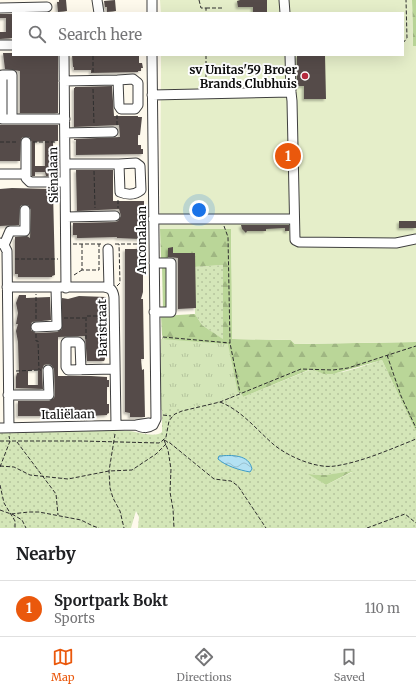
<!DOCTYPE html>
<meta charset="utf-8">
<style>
body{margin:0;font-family:Merriweather,serif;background:#f2f2f2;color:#202124}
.you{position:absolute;left:199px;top:210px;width:14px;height:14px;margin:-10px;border:3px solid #fff;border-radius:50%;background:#1a73e8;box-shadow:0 0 0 6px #1a73e833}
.badge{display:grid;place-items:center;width:26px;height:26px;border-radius:50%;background:#ea580c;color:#fff;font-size:13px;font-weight:700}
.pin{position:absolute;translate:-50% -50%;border:2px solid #fff;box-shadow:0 1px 4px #0006}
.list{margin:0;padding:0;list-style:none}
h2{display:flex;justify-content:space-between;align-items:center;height:52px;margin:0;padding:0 16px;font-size:17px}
h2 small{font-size:13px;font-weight:400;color:#757577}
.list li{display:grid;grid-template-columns:26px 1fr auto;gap:12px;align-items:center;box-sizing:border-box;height:56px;padding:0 16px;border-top:1px solid #e0e0e0}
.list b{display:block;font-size:15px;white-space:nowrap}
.list p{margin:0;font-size:13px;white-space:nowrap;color:#757577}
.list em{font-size:13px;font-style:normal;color:#757577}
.icon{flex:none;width:22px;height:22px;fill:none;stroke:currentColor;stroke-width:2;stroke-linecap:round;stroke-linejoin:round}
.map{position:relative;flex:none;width:416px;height:528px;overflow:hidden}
.search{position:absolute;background:#fff;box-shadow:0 4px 16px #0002;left:12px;right:12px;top:12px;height:44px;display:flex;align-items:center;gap:10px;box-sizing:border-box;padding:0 14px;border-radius:0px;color:#757577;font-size:15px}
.sheet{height:108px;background:#fff}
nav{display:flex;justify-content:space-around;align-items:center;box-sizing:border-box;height:56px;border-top:1px solid #e0e0e0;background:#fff;font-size:11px;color:#757577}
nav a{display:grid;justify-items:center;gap:2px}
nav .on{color:#ea580c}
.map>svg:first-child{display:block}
.grass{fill:url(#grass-dots);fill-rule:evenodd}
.forest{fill:url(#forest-firs)}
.park{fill:url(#park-tufts)}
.pitch{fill:#e5eec9}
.water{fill:url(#water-waves);stroke:#3e9cc6}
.building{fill:#544c49;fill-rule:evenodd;filter:url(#shadow)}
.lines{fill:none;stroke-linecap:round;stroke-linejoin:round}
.minor-casing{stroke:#3f3f3f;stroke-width:11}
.path{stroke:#2e2e2e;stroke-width:1;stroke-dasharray:4 2;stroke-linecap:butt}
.minor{stroke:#fff;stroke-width:9}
.poi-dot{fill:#b52b3e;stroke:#fff;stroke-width:1.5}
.labels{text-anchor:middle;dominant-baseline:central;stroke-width:4;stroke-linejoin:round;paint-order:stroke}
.poi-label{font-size:12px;font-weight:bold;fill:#0c0c0c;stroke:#fff;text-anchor:end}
.street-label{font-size:12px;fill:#0c0c0c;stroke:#fff}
</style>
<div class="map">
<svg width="416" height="528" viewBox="0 0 416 528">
<defs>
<pattern id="grass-dots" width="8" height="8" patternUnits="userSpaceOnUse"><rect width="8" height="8" fill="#d4e6b8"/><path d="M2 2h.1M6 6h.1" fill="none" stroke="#b5c49d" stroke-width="1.8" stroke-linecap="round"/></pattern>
<pattern id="forest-firs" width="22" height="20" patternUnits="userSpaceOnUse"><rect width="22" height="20" fill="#bad698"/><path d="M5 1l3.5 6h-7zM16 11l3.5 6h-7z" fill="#9fb682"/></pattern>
<pattern id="park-tufts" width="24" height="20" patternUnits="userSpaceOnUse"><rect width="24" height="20" fill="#d4e6b8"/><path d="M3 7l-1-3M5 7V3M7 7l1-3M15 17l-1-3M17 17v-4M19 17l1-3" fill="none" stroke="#b5c49d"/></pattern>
<pattern id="water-waves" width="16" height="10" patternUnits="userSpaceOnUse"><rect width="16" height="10" fill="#b3e1f3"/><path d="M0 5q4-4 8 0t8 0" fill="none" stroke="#99c0cf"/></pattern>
<filter id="shadow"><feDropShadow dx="-2" dy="2" stdDeviation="1" flood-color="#0004"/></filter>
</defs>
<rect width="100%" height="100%" fill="#fef9ec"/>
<path class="grass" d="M223 265 224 340 202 325 195 314 194 267Z
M162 335 180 368 209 385 241 393 243 397 312 369C333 380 361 366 382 360L416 432V528H138L139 517 136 511 131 528H0V433C43 432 86 430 129 431 138 432 156 438 162 432ZM219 456H240L241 470 232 467ZM352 472 326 485 309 474 325 475Z"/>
<path class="forest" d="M412 0H416V46H413Z
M160 229H231L233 339 291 340 295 344 416 342V432L382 360 333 374H324L311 369 243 397 241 393 209 385 180 368 162 335 161 316 195 314 202 325 223 339V265L194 267V254H168V259H161Z
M170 266V311L163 310 162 267Z
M353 471 326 485 308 474 325 475Z"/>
<path class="park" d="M161 339 228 344 238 393C214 403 188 408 161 410Z"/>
<path class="pitch" d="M160 0H412L413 46H416V342L295 344 291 340 232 339 231 229H160L161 55H403V13H161Z"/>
<path class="water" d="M219 456C231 455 249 454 252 469L250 472C239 470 226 466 218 459Z"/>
<path class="building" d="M59 0H66L67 11 58 12 57 2H59Z
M115 0 116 11 107 12V7H105L104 1Z
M240 0H267V12H253V7H238L237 1Z
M0 14H13L12 25 13 38 0 39V32H6V18H0Z
M3 53H13V55H58V113H20V71L5 69Z
M72 55H139V63H142L143 68H141V71H138V72L91 73V70H74V67H73Z
M297 55H325L326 99H304V86H297Z
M112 86 114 116H138V117H142L140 135H138V145H141V149H143V154L76 155V140H74V139L120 137 119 125 74 127V88H75V87Z
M0 125H58V141H54L53 143 54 176H46L45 172H35V176H32V142L29 137H23L21 139 20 161H0ZM45 141V166H35V142Z
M76 170H113V201H144V210H141L140 239 117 238V237L80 238H77V235H73V223L115 222 118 221 121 216 119 209 77 211Z
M12 188 51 189V191H53L55 275 52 276V277H18V274H15V237L27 236 30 238 31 210 28 205H22L20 207 19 225 0 226V189Z
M399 221H416V228H399Z
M241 225H289V231H285V228L266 229V231H247L246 233 242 229Z
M138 246H143V292L141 299H143L144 359H141L142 370 144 369 145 417H130V413L125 412V249H138Z
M173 247V253H195L196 308 178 309V258L168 257V248Z
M19 295H26V298L50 297 51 320 32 322 31 325V330L36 333 57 332 62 329V298L68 299 79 296 106 297V312H108V314L106 319 107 339 104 346 105 359 104 361H87L85 336 58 337V376H91L107 377V380H109V387H107V404H109V413L107 414V415L89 416 85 414H51V415L49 416H18V401H49L54 398 55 395 54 369 51 365 48 364 44 365 42 370 43 389 16 388V377L17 373H19L18 342 16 331 18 324H16L18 313 16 303ZM28 370H38V385H28Z"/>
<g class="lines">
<defs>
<path id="minor" d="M97 0 99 13
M152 0V13
M284 0 285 13
M0 8 47 7
M0 45H13
M64 55 66 288
M152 55 156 419 153 425
M290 55 291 92 292 101 295 240 299 242 396 243 416 239
M64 81 118 80 119 106 121 109H135L138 105V83L133 79 118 80
M152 95 291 92
M12 119V75H2V119H65
M65 133 113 132
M26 142V174
M65 164H119L120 192C127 195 135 195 141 190L140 166 136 163 119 164
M0 174H26V178L30 182H65
M66 217 115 216
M153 219H294
M0 243 4 245 7 251 9 428
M4 245 10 231H25V210
M108 249 109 288
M154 263H171V312H154
M7 287H104C111 288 113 290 114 297L116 425
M36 327 57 326 56 288
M81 370 80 344 78 342H67L66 343V367L68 370 115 369
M8 395H49L48 370
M0 428 136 425 149 423 153 425C147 429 143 428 136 425"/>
</defs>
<use href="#minor" class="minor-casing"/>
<path class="path" d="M199 0 201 8H206V13
M206 8H224
M403 43 407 38 406 0
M206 55V86
M93 72V55
M93 89 94 124
M117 115V126
M0 142H18
M33 142H56
M94 171 95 208
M118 200V208
M224 226 228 237 230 343 240 393
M73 244H103
M82 244V270H99V244
M115 244H144L145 257H146
M15 259H58
M74 275 82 270
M117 286 120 283 119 244
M64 318H85
M36 319V294
M36 334V341H38L39 370
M163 337 230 343
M86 339V316H106
M387 355 401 396 416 428
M16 371 41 370
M220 402C241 410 256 429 273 444 287 456 316 469 335 466 362 462 391 449 416 439
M163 415 171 416
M115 434 109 471 110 488 113 498 120 511 124 528
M164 440 170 443 214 479 231 481 238 486 266 528
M164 440 168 450 171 469 170 492 173 509 174 528
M0 441H82L159 443 162 441 166 437 169 421 172 417 175 414 182 411 220 402 301 369 333 370 348 368 416 346
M17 442 56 494 58 515
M0 466 14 467 30 475 68 479 109 471 132 470 156 454 168 442
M0 467 10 441 9 436
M0 485 4 503 15 521V528
M0 510 11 514 29 512H39L81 520 93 526 99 528
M12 514 22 520 26 528
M367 528 405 514 416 523"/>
<use href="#minor" class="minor"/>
</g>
<circle class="poi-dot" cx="305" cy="76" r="4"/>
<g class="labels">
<g class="poi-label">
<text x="297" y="69">sv Unitas'59 Broer<tspan x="297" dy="14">Brands Clubhuis</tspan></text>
</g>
<g class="street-label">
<text transform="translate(53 175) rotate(-91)">Siënalaan</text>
<text transform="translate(141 240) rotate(-90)">Anconalaan</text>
<text transform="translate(102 328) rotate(-91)">Baristraat</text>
<text transform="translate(68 414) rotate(-1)">Italiëlaan</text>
</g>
</g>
</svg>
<div class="you"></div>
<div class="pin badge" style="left:288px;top:156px">1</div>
<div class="search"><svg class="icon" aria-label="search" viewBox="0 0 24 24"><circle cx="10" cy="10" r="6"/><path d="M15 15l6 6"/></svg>Search here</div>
</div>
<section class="sheet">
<h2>Nearby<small></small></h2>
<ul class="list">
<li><span class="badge">1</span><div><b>Sportpark Bokt</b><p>Sports</p></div><em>110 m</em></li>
</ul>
</section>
<nav>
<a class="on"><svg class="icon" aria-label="map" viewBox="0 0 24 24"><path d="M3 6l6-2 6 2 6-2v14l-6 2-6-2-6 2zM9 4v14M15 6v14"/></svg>Map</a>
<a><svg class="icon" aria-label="directions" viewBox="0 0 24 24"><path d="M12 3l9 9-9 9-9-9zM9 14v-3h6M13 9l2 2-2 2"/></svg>Directions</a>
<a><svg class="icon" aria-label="saved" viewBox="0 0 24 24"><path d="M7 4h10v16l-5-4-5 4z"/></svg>Saved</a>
</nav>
